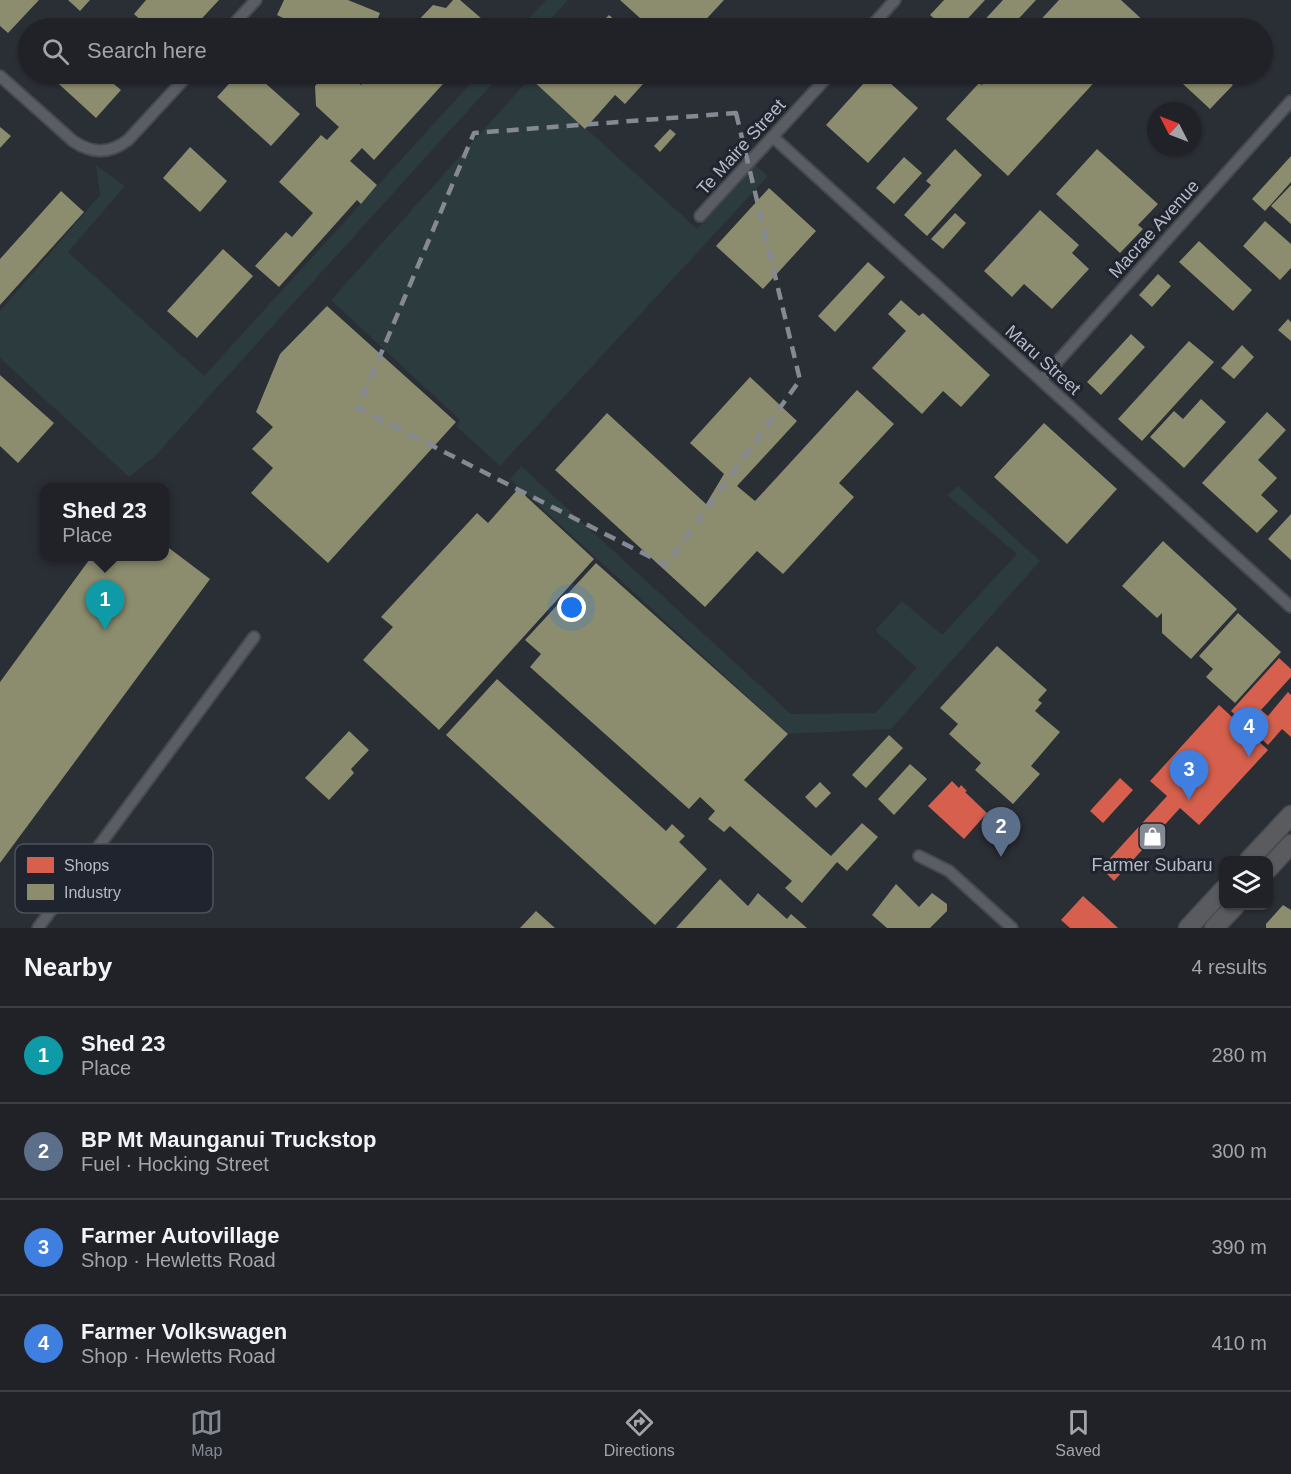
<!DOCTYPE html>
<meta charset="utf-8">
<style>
body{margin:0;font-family:Helvetica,sans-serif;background:#282a30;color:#f1f3f6}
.controls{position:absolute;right:18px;bottom:18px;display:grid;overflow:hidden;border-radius:12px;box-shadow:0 2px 4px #0004}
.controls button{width:54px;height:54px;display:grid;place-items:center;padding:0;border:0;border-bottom:2px solid #3d3f45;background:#202228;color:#f1f3f6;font:30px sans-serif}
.compass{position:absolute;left:1147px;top:102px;width:54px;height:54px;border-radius:50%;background:#202228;box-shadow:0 2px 4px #0004;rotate:312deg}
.you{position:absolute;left:572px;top:608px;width:21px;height:21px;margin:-15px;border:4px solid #fff;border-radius:50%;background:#1a73e8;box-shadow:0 0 0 9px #1a73e833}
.badge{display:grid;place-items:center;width:39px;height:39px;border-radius:50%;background:#848993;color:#fff;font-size:20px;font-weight:700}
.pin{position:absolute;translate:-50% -50px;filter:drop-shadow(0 2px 3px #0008)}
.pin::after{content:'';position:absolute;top:32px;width:21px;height:18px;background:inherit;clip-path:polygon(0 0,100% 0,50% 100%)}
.popup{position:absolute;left:40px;top:483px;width:129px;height:78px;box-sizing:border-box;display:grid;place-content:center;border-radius:12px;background:#202228;filter:drop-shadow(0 2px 4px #0005);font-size:20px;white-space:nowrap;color:#a2a4a8}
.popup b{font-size:22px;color:#f1f3f6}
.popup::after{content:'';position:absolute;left:50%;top:100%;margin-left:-12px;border:12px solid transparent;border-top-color:#202228}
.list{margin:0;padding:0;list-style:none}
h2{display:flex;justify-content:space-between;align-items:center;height:78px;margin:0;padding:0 24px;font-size:26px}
h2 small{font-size:20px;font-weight:400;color:#a2a4a8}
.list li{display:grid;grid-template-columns:39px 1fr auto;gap:18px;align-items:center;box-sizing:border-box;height:96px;padding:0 24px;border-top:2px solid #3d3f45}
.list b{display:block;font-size:22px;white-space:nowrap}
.list p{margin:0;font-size:20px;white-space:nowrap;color:#a2a4a8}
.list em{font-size:20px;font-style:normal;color:#a2a4a8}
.icon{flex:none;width:33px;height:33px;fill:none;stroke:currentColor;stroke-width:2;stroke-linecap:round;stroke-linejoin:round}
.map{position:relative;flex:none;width:1291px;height:928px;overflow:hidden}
.search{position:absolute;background:#202228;box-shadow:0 2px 4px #0004;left:18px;right:18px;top:18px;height:66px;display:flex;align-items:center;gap:15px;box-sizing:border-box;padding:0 21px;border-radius:33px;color:#a2a4a8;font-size:22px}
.sheet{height:462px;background:#202228}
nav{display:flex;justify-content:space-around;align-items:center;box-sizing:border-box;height:84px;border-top:2px solid #3d3f45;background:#202228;font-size:16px;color:#a2a4a8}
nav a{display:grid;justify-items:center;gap:3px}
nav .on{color:#848993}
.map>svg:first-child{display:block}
.green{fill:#2c3b3e}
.shops{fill:#d6604d}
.industry{fill:#8c8c6e}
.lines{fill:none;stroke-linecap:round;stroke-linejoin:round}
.street-casing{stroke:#46494e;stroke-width:14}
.highway-casing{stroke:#474a51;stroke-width:21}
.street{stroke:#5a5d64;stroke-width:10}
.highway{stroke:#595b5e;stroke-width:18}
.marked{fill:none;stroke:#848993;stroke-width:4.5;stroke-dasharray:12 8;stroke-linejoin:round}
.labels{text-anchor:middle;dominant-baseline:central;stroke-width:6;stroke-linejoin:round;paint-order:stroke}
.street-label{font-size:18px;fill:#b5bac5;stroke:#1f242f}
.poi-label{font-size:18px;fill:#b5bac5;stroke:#1f242f}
.key{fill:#1f242f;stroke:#4c515c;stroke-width:1.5}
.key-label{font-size:16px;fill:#b5bac5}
</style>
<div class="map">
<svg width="1291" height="928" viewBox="0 0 1291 928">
<rect width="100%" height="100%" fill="#2a2e35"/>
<path class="green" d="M546 0H568L542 28H520Z
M479 74H501L156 455 129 477 0 358V311L100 195 96 165 125 186 68 252 204 376Z
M530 78 697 229 755 165 768 176 500 466 456 426 460 420 331 300Z
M521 466 791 714 875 713 917 668 875 630 902 601 942 635 1017 554 947 495 958 486 1040 561 891 729 788 734 510 479Z"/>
<path class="shops" d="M1279 658 1291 669V677L1261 710 1268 716 1288 692 1291 695V737L1282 729 1268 745 1231 711Z
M1219 705 1268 750 1199 825 1180 808 1114 881 1101 868 1167 796 1150 781Z
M1120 778 1133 790 1103 823 1090 811Z
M952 781 959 788 961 785 967 791 965 792 987 813 964 839 928 806Z
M1083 896 1102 913 1118 928H1070L1061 920Z"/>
<path class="industry" d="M0 0H39L8 33 0 26Z
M68 0H90L80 11Z
M146 0H219L193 28H149L134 14Z
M284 0H348L380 13 374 28H303L277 15Z
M453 0H460L482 19 473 28H411L433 5 446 8Z
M620 0H724L698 28H651Z
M944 0H985L959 28H945L930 15Z
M1003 0H1036L1010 28H977Z
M1059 0H1121L1147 24 1143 28H1033Z
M609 15 624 28H596Z
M51 74H102L121 90 96 118 49 75Z
M238 74H255L300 114 271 146 217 97Z
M326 74H349L361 85 371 74H452L374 160 362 148 350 161 377 185 361 204 357 200 279 287 255 266 286 232 292 237 313 213 279 182 321 135 327 140 339 127 316 106 315 86Z
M534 74H652L625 104 615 95 585 129 530 78Z
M872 74H880L918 108 868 163 826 125Z
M992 74H1102L1008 176 946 119 979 83 982 85Z
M1193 74H1221L1233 85 1210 109 1183 84Z
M0 127 11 136 0 148Z
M670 129 676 134 660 152 654 146Z
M190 147 227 181 200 212 163 178Z
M955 149 982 175 927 236 904 215 931 185 926 181Z
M1097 149 1158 204 1138 225 1143 229 1120 253 1056 194Z
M1291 156V182L1265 211 1252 199Z
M904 157 922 173 894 204 876 188Z
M1291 185V224L1271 206Z
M769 188 816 231 763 289 716 246Z
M61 191 84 212 0 305V259Z
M1040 210 1079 245 1072 253 1089 269 1052 309 1024 284 1012 297 984 271Z
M955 213 966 223 943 249 931 239Z
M1265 221 1291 244V268L1280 280 1243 246Z
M1199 241 1252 290 1233 311 1179 262Z
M223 249 253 276 197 338 167 311Z
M868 262 885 277 835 332 818 316Z
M1158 274 1171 286 1152 307 1139 295Z
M901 300 919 316 923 313 990 375 961 407 943 391 922 414 872 368 906 331 888 314Z
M327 306 456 422 328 563 251 493 273 468 252 449 273 427 256 412 280 354Z
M1288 319 1291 322V341L1278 330Z
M1131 334 1145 347 1101 395 1087 382Z
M1189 341 1214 362 1142 441 1118 419Z
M1242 345 1254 357 1234 379 1221 368Z
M0 375 54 423 18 463 0 446Z
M750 377 797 421 737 486 755 501 857 390 894 424 839 483 854 497 783 574 757 551 705 607 555 470 607 413 706 504 724 474 690 443Z
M1201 399 1226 422 1184 468 1150 437 1174 411 1183 419Z
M1267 412 1286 430 1258 460 1277 478 1261 495 1278 511 1257 533 1202 483Z
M1044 423 1117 489 1067 544 994 477Z
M518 489 594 559 439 730 363 660 393 627 381 617 477 513 488 523Z
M1291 514V560L1268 539Z
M1163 541 1237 609 1191 659 1162 633V613L1157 618 1122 586Z
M165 545 210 579 0 863V682L92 556H165Z
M596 563 788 734 744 780 831 856 862 823 878 837 847 871 837 862 802 903 785 888 792 881 730 826 724 832 708 819 715 811 700 797 689 809 530 667 541 654 525 640Z
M1238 613 1281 652 1235 703 1206 677 1213 669 1199 656Z
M997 646 1047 690 1038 700 1042 703 1035 711 1060 732 1031 766 1040 774 1013 804 975 770 981 763 949 734 958 724 940 708Z
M497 679 666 831 672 824 685 836 679 842 707 869 655 925 446 735Z
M349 731 369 750 351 769 354 773 329 800 305 778Z
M889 735 903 748 866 788 852 775Z
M910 764 927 779 894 815 878 799Z
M820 782 831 793 816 808 805 797Z
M720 879 748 906 758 893 787 919 791 914 807 928H676Z
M896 884 919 907 932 893 947 904V911L930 928H887L872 915Z
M1283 905 1291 910V928H1266V924Z
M536 911 555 928H520Z"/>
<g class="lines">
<defs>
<path id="street" d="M230 28 256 0
M870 28 895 0
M0 76 73 141C92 154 110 154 128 140L189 74
M773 137 1291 607
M700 216 830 74
M1041 380 1291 101
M919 856 949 871 1012 928
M38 928 254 637"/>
<path id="highway" d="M1249 860 1291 815
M1268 869 1291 844
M1188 928 1224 889
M1214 928 1235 906"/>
</defs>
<use href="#street" class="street-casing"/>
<use href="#highway" class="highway-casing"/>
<use href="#street" class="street"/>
<use href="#highway" class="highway"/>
</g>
<path class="marked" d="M736 113 800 380 666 565 358 408 474 133Z"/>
<defs>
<symbol id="shop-square" viewBox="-11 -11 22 22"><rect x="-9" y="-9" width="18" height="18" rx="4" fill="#848993" stroke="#1f242f"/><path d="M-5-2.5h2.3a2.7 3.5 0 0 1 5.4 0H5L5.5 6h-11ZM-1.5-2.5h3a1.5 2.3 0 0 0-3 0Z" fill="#fff"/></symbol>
</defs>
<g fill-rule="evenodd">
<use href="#shop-square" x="1136" y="820" width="33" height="33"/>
</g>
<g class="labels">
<g class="street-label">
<text transform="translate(741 147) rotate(-48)">Te Maire Street</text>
<text transform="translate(1154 229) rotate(-48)">Macrae Avenue</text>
<text transform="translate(1043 360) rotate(42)">Maru Street</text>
</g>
<g class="poi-label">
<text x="1152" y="865">Farmer Subaru</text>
</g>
</g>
<rect x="15" y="844" width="198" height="69" rx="9" class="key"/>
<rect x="27" y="857" width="27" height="16" fill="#d6604d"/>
<rect x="27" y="884" width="27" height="16" fill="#8c8c6e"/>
<g class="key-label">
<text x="64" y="871">Shops</text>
<text x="64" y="898">Industry</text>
</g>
</svg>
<div class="controls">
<button><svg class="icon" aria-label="layers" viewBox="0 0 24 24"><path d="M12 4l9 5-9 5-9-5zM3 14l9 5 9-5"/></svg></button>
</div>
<svg class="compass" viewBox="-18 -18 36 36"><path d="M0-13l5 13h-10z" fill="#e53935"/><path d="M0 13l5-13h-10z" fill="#a2a4a8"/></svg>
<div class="you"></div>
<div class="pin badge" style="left:105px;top:630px;background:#0f9aa8">1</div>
<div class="popup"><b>Shed 23</b>Place</div>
<div class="pin badge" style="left:1001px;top:857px;background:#5c6f8a">2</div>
<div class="pin badge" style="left:1189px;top:800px;background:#3f7fe0">3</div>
<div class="pin badge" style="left:1249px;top:757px;background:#3f7fe0">4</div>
<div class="search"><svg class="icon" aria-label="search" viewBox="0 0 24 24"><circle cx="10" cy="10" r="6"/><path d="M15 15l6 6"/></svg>Search here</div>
</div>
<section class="sheet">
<h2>Nearby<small>4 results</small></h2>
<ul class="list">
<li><span class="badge" style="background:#0f9aa8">1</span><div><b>Shed 23</b><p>Place</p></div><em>280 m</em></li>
<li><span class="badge" style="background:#5c6f8a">2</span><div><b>BP Mt Maunganui Truckstop</b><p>Fuel · Hocking Street</p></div><em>300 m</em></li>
<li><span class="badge" style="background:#3f7fe0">3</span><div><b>Farmer Autovillage</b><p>Shop · Hewletts Road</p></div><em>390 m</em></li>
<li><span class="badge" style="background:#3f7fe0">4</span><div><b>Farmer Volkswagen</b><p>Shop · Hewletts Road</p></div><em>410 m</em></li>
</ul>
</section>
<nav>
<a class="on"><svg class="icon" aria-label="map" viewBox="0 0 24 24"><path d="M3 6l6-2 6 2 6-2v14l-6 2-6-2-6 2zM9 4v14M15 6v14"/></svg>Map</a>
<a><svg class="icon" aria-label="directions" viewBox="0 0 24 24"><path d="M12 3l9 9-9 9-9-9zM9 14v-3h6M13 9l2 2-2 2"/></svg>Directions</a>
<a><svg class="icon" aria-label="saved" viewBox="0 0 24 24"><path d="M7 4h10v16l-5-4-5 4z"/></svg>Saved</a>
</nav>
